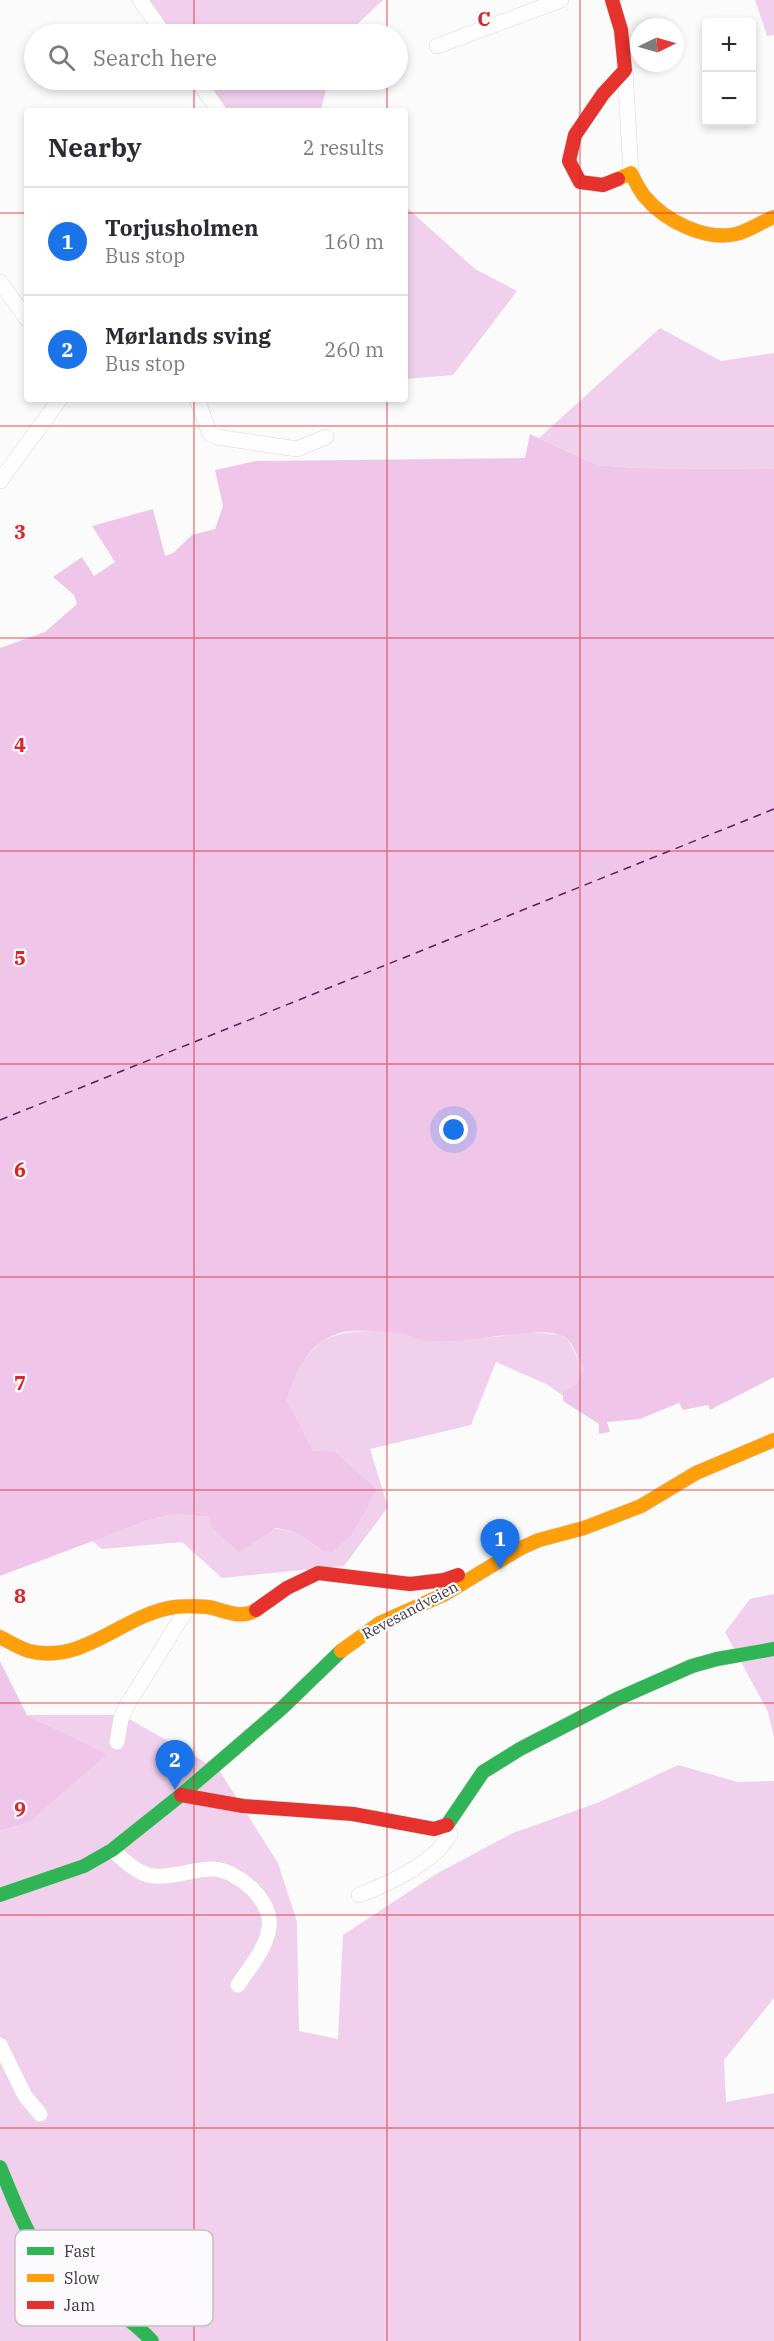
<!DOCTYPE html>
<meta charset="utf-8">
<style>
body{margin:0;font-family:"IBM Plex Serif",serif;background:#f2f2f3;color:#2b2b33}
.controls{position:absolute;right:18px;top:18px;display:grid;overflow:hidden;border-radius:6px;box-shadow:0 3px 9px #0003}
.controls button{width:54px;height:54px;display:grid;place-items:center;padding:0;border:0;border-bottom:2px solid #e1e1e2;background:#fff;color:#2b2b33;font:30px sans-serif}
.compass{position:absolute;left:630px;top:18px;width:54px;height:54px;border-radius:50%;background:#fff;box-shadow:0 3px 9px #0003;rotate:85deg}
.you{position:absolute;left:454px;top:1130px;width:21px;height:21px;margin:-15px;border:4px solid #fff;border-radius:50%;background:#1a73e8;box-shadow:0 0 0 9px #1a73e833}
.badge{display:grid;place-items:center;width:39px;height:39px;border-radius:50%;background:#1a73e8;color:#fff;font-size:20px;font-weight:700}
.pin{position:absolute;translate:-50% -50px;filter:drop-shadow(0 2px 3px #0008)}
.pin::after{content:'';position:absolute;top:32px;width:21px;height:18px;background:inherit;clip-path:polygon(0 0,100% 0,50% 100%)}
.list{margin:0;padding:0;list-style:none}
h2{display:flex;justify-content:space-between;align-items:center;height:78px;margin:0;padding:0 24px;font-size:26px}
h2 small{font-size:20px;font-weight:400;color:#7c7c81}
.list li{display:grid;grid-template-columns:39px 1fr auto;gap:18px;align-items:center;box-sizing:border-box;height:108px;padding:0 24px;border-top:2px solid #e1e1e2}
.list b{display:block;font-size:22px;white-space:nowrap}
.list p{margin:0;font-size:20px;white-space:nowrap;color:#7c7c81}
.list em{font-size:20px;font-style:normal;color:#7c7c81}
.icon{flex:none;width:33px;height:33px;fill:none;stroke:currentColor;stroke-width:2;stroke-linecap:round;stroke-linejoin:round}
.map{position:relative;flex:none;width:774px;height:2341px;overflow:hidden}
.search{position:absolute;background:#fff;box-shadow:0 3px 9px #0003;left:24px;top:24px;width:384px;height:66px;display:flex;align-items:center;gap:15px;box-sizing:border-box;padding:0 21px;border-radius:33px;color:#7c7c81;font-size:22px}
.panel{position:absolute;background:#fff;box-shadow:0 3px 9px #0003;left:24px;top:108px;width:384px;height:294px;border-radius:6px}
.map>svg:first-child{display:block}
.forest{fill:#f0d0ec}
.water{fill:#efc6ea}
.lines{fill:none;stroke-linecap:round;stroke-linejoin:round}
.ferry{stroke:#601c5b;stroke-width:1.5;stroke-dasharray:8 6;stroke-linecap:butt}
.street-casing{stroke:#dad6d9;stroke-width:16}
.fast-casing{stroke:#dad6d9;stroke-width:15}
.slow-casing{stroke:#dad6d9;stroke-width:15}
.jam-casing{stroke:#dad6d9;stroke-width:15}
.street{stroke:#fffeff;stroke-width:15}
.fast{stroke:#30b455;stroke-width:14}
.slow{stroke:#ff9f0a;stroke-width:14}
.jam{stroke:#e5322d;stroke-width:14}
.grid{fill:none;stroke:#d62828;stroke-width:1.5;stroke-opacity:0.55}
.labels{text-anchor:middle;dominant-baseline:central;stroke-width:4.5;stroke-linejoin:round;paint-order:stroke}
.street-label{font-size:15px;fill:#3f383e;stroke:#fdfafd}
.key{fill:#fdfafd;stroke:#c4c0c4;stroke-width:1.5}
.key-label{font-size:16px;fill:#3f383e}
.grid-label{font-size:20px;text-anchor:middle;font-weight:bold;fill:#d62828;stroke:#fdfafd;stroke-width:4.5;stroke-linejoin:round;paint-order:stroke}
</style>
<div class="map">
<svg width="774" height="2341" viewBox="0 0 774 2341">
<rect width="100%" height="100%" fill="#fcfbfc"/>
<path class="forest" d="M148 0H383L347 34H167Z
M755 0H774V35L767 36Z
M197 80H328L321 111H218Z
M405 206 475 269 517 291 453 375 405 379Z
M660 328 721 361 774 353V469L638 468 597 465 539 438Z
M521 1331 561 1335 568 1340 584 1370 576 1384 563 1391V1396L548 1385 496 1362 471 1425 370 1449 388 1507 344 1566 222 1578 182 1542 102 1549 92 1541 146 1521 174 1514 209 1517 295 1532 323 1551 313 1452 287 1400C294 1379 300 1361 318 1345 350 1316 451 1341 494 1337 503 1337 512 1333 521 1331Z
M774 1594V1738L768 1712 725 1632 750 1599Z
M27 1715H122L219 1770 278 1863 297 1922 299 2031 338 2039 343 1935 436 1874 513 1833 597 1803 678 1765 738 1782 774 1781V1998L724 2060 726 2102 774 2093V2341H0V1831L28 1823 102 1751Z"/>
<path class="water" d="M530 434 597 465 638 468 774 469V1377L710 1410 708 1405 683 1410 679 1403 640 1419 607 1422 610 1432 599 1434V1424L563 1401V1391L576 1384 584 1370C579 1361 575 1348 569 1341 548 1315 442 1358 405 1333 388 1332 358 1329 344 1332 309 1340 297 1370 287 1400L313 1451 335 1452 377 1490 352 1534 333 1552 323 1551 295 1532 276 1528 239 1552 212 1528 209 1517 174 1514 146 1521 0 1576V648L45 632 77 604 74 595 53 577 82 557 94 576 115 562 92 526 153 509 165 556 173 553 192 535 215 529 223 506 215 470 256 461 525 458Z
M0 1661 27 1715 102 1751 106 1755 28 1823 0 1831Z"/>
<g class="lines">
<path class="ferry" d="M0 1120 774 809"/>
<defs>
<path id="street" d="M140 0 164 34
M437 46 561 0
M625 70 631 173
M197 80 219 111
M0 282 27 319
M197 399 210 434 217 437 297 449 326 437
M0 481 60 399
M117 1742 121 1719 126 1707 188 1607
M112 1850C124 1860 138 1875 154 1876 175 1878 194 1868 214 1869 239 1871 273 1901 269 1928 266 1949 249 1968 238 1985
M359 1895C388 1884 436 1862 450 1834L446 1827
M0 2045 25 2096 40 2114"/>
<path id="fast" d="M447 1825 483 1772 520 1749 617 1699 692 1666 717 1659 774 1649
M0 1895 84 1866 112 1850 181 1795 282 1708 341 1651
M0 2167C14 2199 29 2246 56 2268 87 2294 124 2311 152 2341"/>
<path id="slow" d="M618 179 631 173C635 181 639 190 645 197 665 221 705 241 736 234 749 231 761 222 774 217
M0 1637C9 1642 19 1648 29 1651 84 1665 123 1614 175 1607 186 1606 197 1606 208 1607 225 1610 240 1620 256 1610
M341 1651 380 1623 445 1594 521 1548 539 1540 584 1528 641 1506 696 1473 774 1440"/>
<path id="jam" d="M612 0 621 30 625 70 603 94 575 135 569 161 580 182 603 185 618 179
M256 1610 287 1588 318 1573 410 1584 444 1580 458 1575
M181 1795 243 1806 353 1814 434 1829 447 1825"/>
</defs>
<use href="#street" class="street-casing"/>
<use href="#fast" class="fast-casing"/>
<use href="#slow" class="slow-casing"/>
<use href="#jam" class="jam-casing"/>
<use href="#street" class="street"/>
<use href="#fast" class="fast"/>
<use href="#slow" class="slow"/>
<use href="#jam" class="jam"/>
</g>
<path class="grid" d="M194 0V34M387 0V34M580 0V2341M194 80V111M387 80V111M0 213H27M405 213H774M194 399V2341M387 399V2341M0 426H774M0 638H774M0 851H774M0 1064H774M0 1277H774M0 1490H774M0 1703H774M0 1915H774M0 2128H774"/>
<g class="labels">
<g class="street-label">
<text transform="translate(410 1610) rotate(-28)">Revesandveien</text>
</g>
</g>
<rect x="15" y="2230" width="198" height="96" rx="9" class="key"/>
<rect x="27" y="2247" width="27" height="8" fill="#30b455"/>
<rect x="27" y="2274" width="27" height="8" fill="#ff9f0a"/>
<rect x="27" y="2301" width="27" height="8" fill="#e5322d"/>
<g class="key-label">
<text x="64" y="2257">Fast</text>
<text x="64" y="2284">Slow</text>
<text x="64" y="2311">Jam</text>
</g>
<g class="grid-label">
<text x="484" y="26">C</text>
<text x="20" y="539">3</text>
<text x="20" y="752">4</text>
<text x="20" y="965">5</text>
<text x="20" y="1177">6</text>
<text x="20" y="1390">7</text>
<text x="20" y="1603">8</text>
<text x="20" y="1816">9</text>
</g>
</svg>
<div class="controls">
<button>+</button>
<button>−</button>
</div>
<svg class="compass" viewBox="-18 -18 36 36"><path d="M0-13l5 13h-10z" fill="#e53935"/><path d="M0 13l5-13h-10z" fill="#7c7c81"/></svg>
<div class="you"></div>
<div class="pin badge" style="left:500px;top:1569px">1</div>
<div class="pin badge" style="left:175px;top:1790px">2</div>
<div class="search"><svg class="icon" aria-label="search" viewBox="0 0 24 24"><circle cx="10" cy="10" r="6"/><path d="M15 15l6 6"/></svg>Search here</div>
<section class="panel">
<h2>Nearby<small>2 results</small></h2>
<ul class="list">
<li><span class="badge">1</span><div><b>Torjusholmen</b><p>Bus stop</p></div><em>160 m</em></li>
<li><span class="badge">2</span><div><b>Mørlands sving</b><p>Bus stop</p></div><em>260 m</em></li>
</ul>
</section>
</div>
